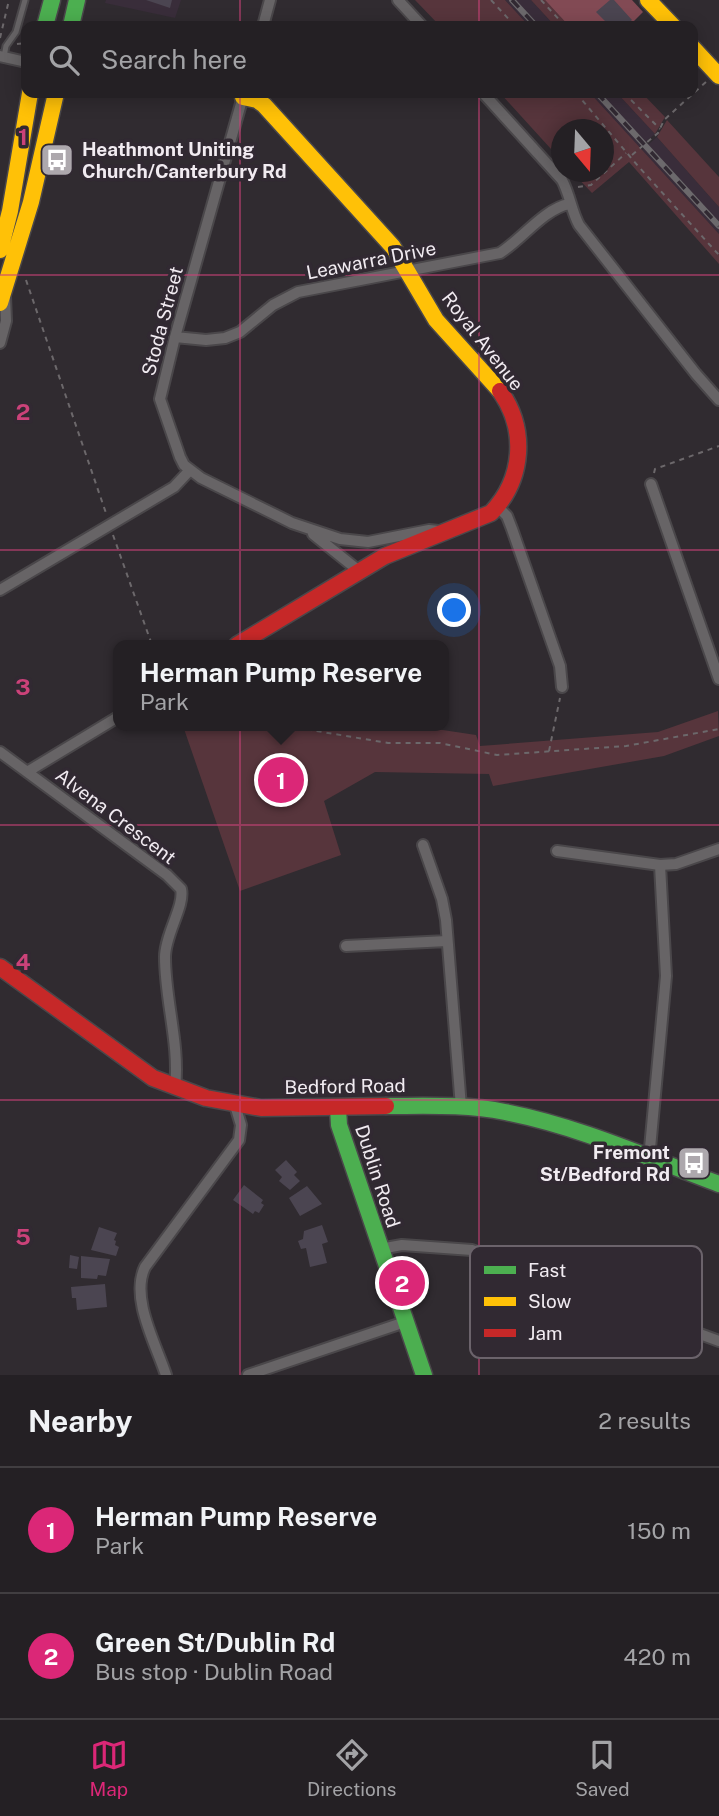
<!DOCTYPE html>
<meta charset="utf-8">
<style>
body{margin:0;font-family:"Public Sans",sans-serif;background:#2c282c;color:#f1f3f6}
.compass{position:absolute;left:551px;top:119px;width:63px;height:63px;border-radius:50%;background:#242024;box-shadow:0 4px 18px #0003;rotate:161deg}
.you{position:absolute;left:455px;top:611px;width:24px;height:24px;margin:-18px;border:5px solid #fff;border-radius:50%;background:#1a73e8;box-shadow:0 0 0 10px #1a73e833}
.badge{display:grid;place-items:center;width:46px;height:46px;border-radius:50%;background:#db2777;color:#fff;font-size:23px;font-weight:700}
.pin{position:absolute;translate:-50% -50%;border:4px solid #fff;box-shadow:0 2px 7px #0006}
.popup{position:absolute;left:113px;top:640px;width:336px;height:91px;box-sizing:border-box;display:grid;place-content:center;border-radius:14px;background:#242024;filter:drop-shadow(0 2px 5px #0005);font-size:23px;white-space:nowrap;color:#a3a3a6}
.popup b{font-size:26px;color:#f1f3f6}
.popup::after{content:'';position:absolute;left:50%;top:100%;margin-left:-14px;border:14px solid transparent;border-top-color:#242024}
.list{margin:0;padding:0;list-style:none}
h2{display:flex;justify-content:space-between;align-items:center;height:91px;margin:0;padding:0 28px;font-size:30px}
h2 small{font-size:23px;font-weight:400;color:#a3a3a6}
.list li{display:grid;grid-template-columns:46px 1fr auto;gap:21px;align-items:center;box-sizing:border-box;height:126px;padding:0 28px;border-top:2px solid #413e41}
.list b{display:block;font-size:26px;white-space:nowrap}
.list p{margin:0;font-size:23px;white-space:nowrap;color:#a3a3a6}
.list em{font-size:23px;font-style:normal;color:#a3a3a6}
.icon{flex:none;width:38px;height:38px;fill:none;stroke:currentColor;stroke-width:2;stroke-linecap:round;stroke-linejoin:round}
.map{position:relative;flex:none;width:719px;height:1375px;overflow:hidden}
.search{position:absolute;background:#242024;box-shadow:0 4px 18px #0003;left:21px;right:21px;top:21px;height:77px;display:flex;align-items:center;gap:18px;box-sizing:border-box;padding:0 24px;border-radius:14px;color:#a3a3a6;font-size:26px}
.sheet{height:343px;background:#242024}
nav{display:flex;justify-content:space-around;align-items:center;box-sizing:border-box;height:98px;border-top:2px solid #413e41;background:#242024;font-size:19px;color:#a3a3a6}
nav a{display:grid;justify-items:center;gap:4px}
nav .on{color:#db2777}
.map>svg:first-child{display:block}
.built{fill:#392d3a}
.green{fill:#57353c}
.forest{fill:#824a54}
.building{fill:#4b4551}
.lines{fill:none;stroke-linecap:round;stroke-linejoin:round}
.lane-casing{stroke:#4a474a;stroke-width:9}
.street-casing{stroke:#4a474a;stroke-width:14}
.fast-casing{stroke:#4a474a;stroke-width:19}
.slow-casing{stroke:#4a474a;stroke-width:19}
.jam-casing{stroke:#4a474a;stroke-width:19}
.path{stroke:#6c686b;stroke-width:2;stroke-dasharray:5 5;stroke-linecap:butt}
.lane{stroke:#676466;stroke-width:5}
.street{stroke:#676466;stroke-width:10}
.fast{stroke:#4caf50;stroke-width:16}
.slow{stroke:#ffc107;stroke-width:16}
.jam{stroke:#c62828;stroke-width:16}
.rail-casing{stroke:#6c696c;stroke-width:6}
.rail{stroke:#312932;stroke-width:3.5;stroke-dasharray:10;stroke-linecap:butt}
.grid{fill:none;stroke:#cb4279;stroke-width:2;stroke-opacity:0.55}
.labels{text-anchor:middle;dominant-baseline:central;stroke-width:7;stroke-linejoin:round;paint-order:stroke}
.poi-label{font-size:19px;font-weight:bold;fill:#f1ebf1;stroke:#312932;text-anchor:start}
.street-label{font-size:19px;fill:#f1ebf1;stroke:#312932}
.key{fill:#312932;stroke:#6b636b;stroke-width:2}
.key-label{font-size:19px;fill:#f1ebf1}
.grid-label{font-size:23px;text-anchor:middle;font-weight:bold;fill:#cb4279;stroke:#312932;stroke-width:7;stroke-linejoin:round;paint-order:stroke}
</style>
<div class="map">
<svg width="719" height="1375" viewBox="0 0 719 1375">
<rect width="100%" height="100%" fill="#302b30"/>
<path class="built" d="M106 0H181L175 18 105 3Z
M505 0H531L555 26H529Z
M590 93H617L655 134 639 147Z
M657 137 719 207V234L642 150Z"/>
<path class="green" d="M415 0H505L529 26H440Z
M531 0H545L569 26H555Z
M500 93H590L719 234V264L629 162 592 193 572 172H604V130H562L561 160Z
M617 93H642L665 117 655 134Z
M667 120 719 177V207L657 137Z
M718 711 719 736 664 756 493 786 489 774 375 772 324 801 341 855 240 891 183 726H416L476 735 480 746 658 732Z"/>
<path class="forest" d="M545 0H632L643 12 629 26H569Z"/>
<path class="building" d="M146 0H172L170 8Z
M610 0H614L632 20 625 26H610L596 12Z
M286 1160 297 1172 294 1175 300 1181 290 1190 279 1181 282 1177 275 1170Z
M244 1185 263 1200 261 1203 264 1205 259 1213 255 1211 253 1214 233 1200Z
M307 1186 322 1204 300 1216 289 1198Z
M322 1225 328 1242 322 1244 327 1263 310 1267 306 1248 301 1249 298 1241 303 1239 304 1231Z
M99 1227 117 1233 114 1240 116 1241 115 1245 119 1247 116 1256 91 1250Z
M70 1255 79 1257 77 1269 69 1268Z
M81 1256 110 1259 106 1276 98 1275 97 1279 81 1278Z
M105 1284 107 1307 77 1310 76 1298H72L71 1287Z"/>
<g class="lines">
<defs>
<path id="lane" d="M4 57 6 46 16 32 25 0"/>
<path id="street" d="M398 0 422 26
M263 26 270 0
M0 56 26 62
M244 93 175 337 160 399 180 457 184 465 201 478 292 523 340 539 368 542 429 530 439 531
M483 93 562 180C570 195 571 210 579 225L696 374 719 400
M175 337 206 340 225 338 240 332 273 305 298 292 500 253C522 239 544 209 569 204
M0 343 6 321 5 296
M651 484 719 679
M498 507 507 516 512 529 560 666 562 687
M313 534 359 571
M0 590 174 487 190 470
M0 752 167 875 181 889C185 906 165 934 165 957 165 1001 180 1044 175 1088
M27 772 118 717
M423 845 442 899 446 920 461 1107
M557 851 660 865 676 864 719 849
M346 946 447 941
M649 1159 666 976 660 865
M380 1249 402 1245 472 1250 719 1341
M166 1375C156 1344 130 1298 145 1267L239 1140 241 1125 235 1105
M248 1375 405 1322"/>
<path id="fast" d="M45 26 52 0
M71 26 77 0
M386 1106C425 1106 466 1104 505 1112 578 1126 649 1158 719 1184
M338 1108 339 1125 424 1375"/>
<path id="slow" d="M648 0 673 26
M693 48 719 76
M243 97 257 100 264 105 393 247 436 320 500 391
M0 250 10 211 30 93
M0 303 31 202 56 93"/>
<path id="jam" d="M237 645 385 556 491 513C524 479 527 429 500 391
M0 967 153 1078 206 1098 261 1108 386 1106"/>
</defs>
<use href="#lane" class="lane-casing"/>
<use href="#street" class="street-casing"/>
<use href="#fast" class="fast-casing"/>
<use href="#slow" class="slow-casing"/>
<use href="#jam" class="jam-casing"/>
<path class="path" d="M491 0 515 26
M541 0 565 26
M0 38 9 0
M17 44 26 43
M576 93 638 166 719 255
M624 93 660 129
M632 155 658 133 664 120 707 81
M578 187 591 185 626 153
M26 280 107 516
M654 473 655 469 719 446
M113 535 152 645
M287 726 388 743H440L497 755 626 746 719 729
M549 751 560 698"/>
<use href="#lane" class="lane"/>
<use href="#street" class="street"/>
<use href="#fast" class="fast"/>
<use href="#slow" class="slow"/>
<use href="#jam" class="jam"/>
<defs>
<path id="rail" d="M512 0 536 26
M597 93 719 226"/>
</defs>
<use href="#rail" class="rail-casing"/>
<use href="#rail" class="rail"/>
</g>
<path class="grid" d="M240 0V26M479 0V26M240 93V1375M479 93V1375M0 275H719M0 550H719M0 825H719M0 1100H719"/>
<defs>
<symbol id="bus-square" viewBox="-11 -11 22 22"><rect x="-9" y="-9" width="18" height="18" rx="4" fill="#ada8ad" stroke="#312932"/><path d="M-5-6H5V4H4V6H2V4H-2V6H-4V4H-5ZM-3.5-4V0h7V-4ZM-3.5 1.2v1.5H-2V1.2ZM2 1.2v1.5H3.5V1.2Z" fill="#fff"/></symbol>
</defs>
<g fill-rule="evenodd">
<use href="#bus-square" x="38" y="141" width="38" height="38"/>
<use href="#bus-square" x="675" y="1144" width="38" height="38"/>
</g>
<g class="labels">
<g class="poi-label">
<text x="82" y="149">Heathmont Uniting<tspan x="82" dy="22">Church/Canterbury Rd</tspan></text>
<text x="670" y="1152" text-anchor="end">Fremont<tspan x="670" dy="22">St/Bedford Rd</tspan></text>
</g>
<g class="street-label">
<text transform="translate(371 260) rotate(-11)">Leawarra Drive</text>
<text transform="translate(162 321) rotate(-75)">Stoda Street</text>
<text transform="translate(483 341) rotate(52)">Royal Avenue</text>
<text transform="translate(116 816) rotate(37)">Alvena Crescent</text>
<text transform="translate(345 1086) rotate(-1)">Bedford Road</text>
<text transform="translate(378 1176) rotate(72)">Dublin Road</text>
</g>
</g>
<rect x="470" y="1246" width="232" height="112" rx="10" class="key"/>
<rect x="484" y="1266" width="32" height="8" fill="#4caf50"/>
<rect x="484" y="1297" width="32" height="9" fill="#ffc107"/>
<rect x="484" y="1329" width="32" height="8" fill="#c62828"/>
<g class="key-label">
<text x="528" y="1277">Fast</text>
<text x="528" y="1308">Slow</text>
<text x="528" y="1340">Jam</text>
</g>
<g class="grid-label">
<text x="23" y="145">1</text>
<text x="23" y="420">2</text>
<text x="23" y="695">3</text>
<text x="23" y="970">4</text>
<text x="23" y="1245">5</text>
</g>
</svg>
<svg class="compass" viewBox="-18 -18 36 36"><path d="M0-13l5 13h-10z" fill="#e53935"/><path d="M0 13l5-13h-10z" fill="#a3a3a6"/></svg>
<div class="you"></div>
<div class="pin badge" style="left:281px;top:780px">1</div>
<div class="popup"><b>Herman Pump Reserve</b>Park</div>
<div class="pin badge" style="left:402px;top:1283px">2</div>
<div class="search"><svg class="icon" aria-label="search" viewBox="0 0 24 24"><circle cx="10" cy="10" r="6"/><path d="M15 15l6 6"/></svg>Search here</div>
</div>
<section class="sheet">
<h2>Nearby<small>2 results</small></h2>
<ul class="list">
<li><span class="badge">1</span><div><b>Herman Pump Reserve</b><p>Park</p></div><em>150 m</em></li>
<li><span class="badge">2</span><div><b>Green St/Dublin Rd</b><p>Bus stop · Dublin Road</p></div><em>420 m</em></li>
</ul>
</section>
<nav>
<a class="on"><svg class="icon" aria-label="map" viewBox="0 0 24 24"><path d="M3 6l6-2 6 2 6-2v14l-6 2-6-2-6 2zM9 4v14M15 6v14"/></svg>Map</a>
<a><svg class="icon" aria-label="directions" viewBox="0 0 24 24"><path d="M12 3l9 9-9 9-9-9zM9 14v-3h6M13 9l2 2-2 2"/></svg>Directions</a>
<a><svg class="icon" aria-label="saved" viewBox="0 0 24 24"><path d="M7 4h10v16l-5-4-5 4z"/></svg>Saved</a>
</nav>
